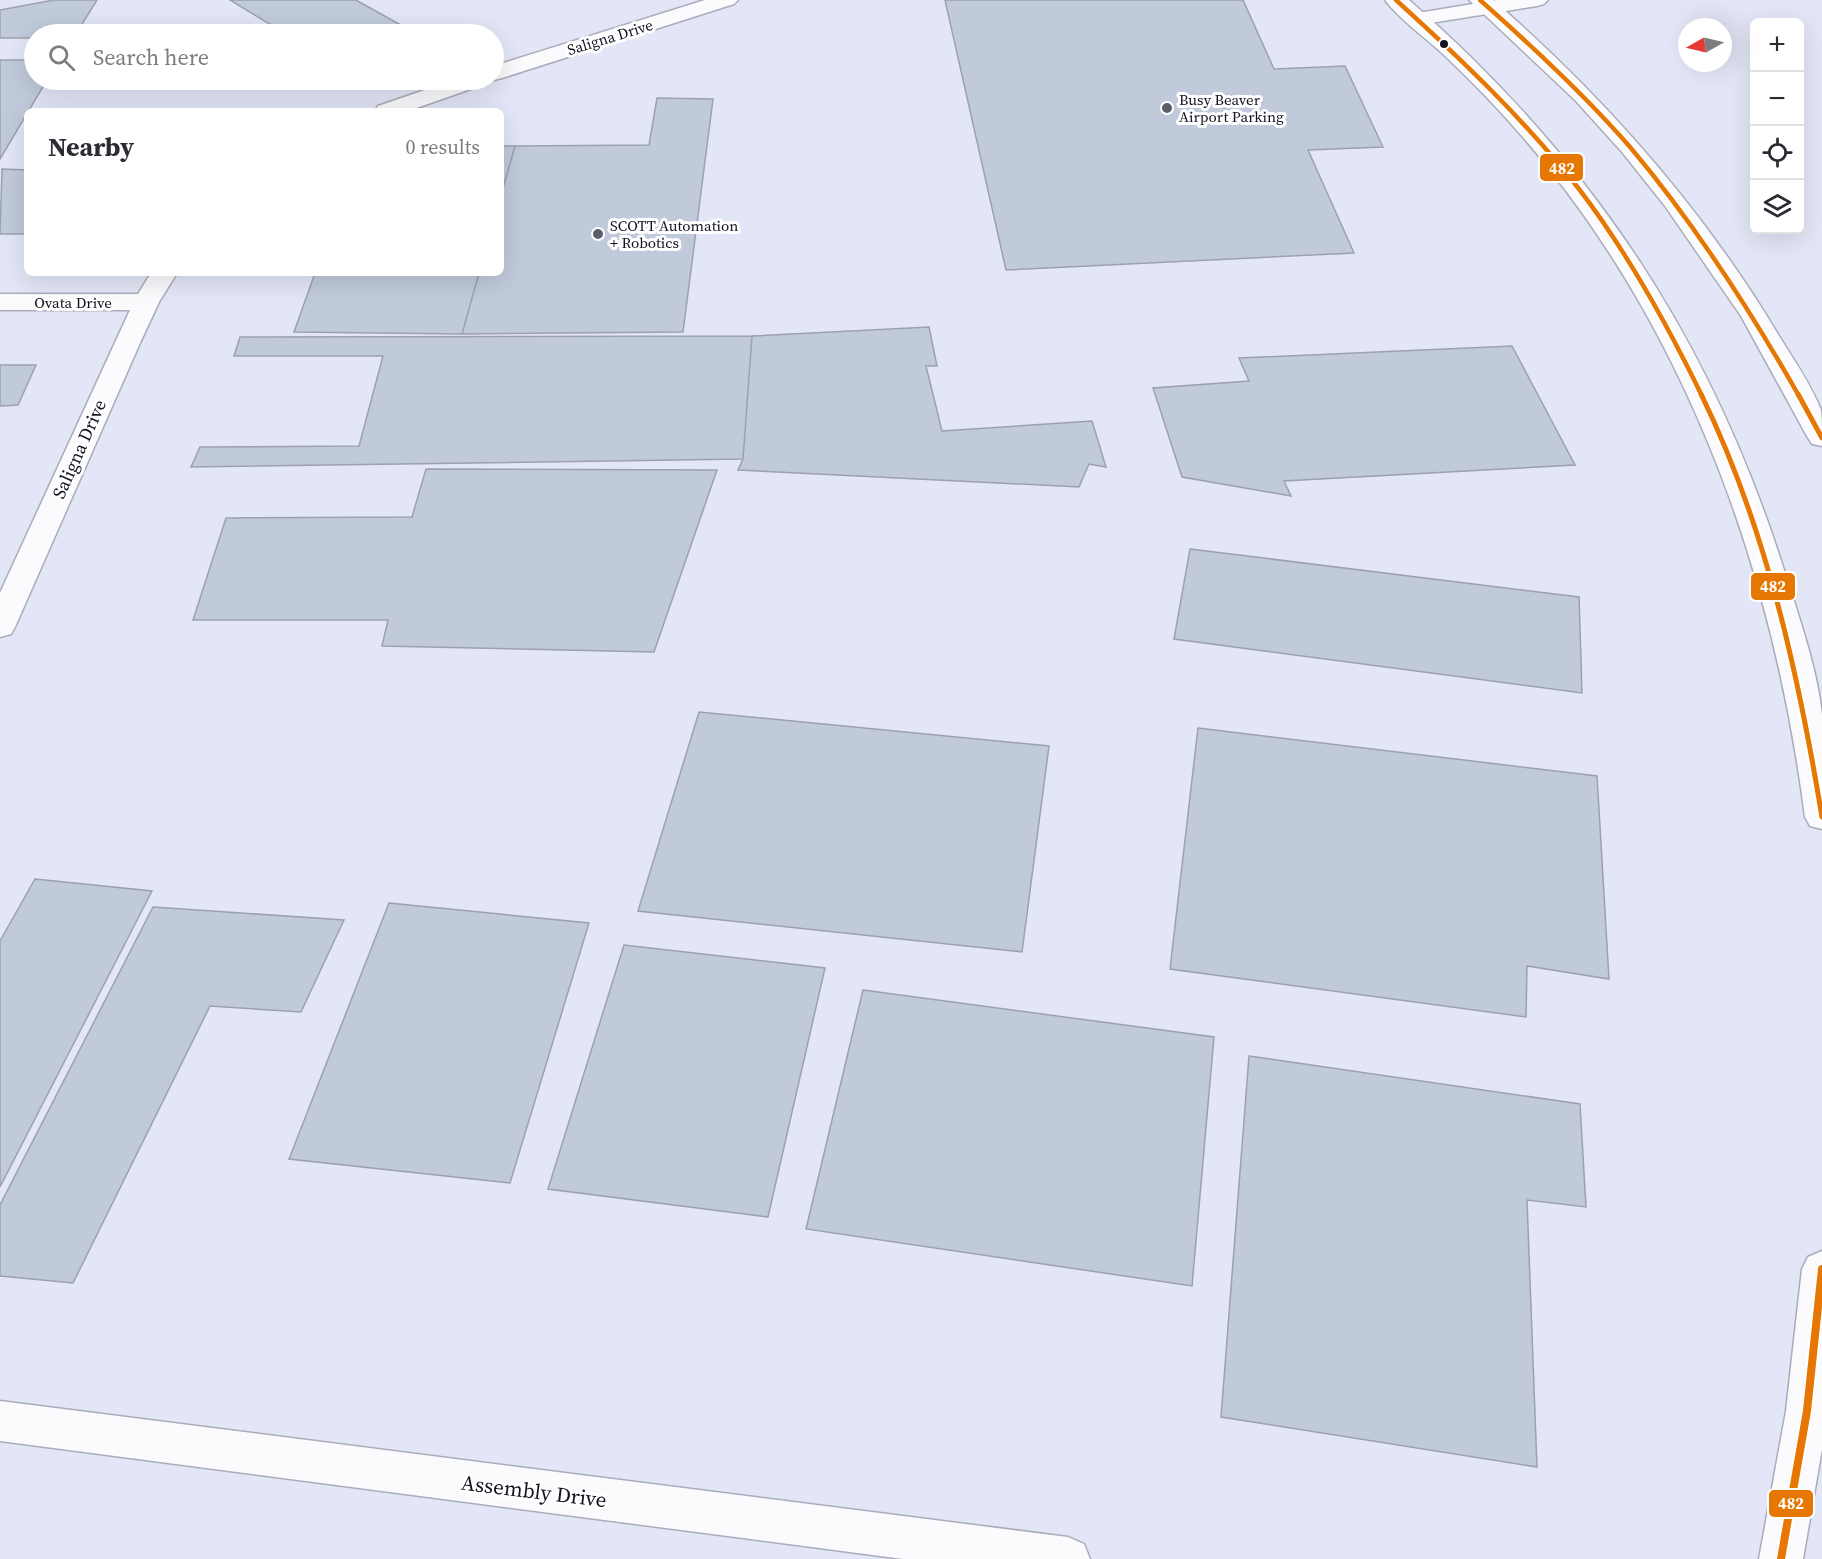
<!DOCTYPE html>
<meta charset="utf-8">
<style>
body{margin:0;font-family:"Source Serif 4",serif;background:#f2f2f3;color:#2b2b33}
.controls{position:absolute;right:18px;top:18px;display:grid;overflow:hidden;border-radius:9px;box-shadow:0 6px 24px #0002}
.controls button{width:54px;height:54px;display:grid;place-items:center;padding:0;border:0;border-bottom:2px solid #e1e1e2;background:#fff;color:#2b2b33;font:30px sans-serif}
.compass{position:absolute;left:1678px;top:18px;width:54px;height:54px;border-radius:50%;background:#fff;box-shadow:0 6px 24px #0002;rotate:262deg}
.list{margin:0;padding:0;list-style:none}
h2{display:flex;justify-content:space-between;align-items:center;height:78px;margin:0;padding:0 24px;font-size:26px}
h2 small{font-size:20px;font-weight:400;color:#7c7c81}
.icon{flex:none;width:33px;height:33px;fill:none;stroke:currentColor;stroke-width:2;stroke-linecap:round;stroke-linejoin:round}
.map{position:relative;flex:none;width:1822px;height:1559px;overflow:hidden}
.search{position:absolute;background:#fff;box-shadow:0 6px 24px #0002;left:24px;top:24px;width:480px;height:66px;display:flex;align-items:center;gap:15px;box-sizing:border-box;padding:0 21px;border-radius:33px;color:#7c7c81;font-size:22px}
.panel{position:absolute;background:#fff;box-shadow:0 6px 24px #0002;left:24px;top:108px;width:480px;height:168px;border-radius:9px}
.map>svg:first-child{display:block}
.building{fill:#c0cada;stroke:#9ca1ad;stroke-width:1.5}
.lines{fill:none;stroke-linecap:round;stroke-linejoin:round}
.street-casing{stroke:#a9acba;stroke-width:3}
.secondary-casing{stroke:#a9acba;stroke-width:3}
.street{fill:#fbfbfe;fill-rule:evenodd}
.secondary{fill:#fbfbfe;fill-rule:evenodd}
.bus-1-far2-casing{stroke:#fff;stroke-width:8}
.bus-1-far1-casing{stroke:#fff;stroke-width:10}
.bus-1-casing{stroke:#fff;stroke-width:12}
.bus-1-far2{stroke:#e77703;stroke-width:4.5}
.bus-1-far1{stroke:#e77703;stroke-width:5}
.bus-1{stroke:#e77703;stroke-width:8}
.bus-dot{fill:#121420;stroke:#fff;stroke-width:2}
.poi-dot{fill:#5b5e6b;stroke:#fff;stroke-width:2}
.labels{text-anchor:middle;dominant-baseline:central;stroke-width:6;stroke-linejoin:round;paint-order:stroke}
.far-street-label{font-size:15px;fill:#121420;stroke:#fff}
.far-poi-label{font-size:15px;fill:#121420;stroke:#fff;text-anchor:start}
.street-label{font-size:18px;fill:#121420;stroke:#fff}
.near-street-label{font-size:21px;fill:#121420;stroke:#fff}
.line-badge{stroke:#fff;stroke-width:2}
.badge-label{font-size:16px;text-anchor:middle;font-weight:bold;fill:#fff}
</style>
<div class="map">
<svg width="1822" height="1559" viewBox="0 0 1822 1559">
<rect width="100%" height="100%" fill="#e3e6f6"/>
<path class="building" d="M54 0H97L76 34H34V38H0V10Z
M230 0H356L417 34H286Z
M945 0H1243L1274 69 1345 66 1383 147 1308 150 1354 253 1006 270Z
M0 60H34V80H47L0 159Z
M657 98 713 99 683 332 462 334 479 273H501V195L515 146 649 145Z
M501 146H515L501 195Z
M2 169 27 170V234H0Z
M315 273H479L462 334 294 332Z
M929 327 937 366H926L942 431 1092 421 1106 467 1089 464 1079 487 738 470 743 459 752 336Z
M752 336 743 459 191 467 200 447 359 446 383 356H234L240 337Z
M1512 346 1575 465 1284 481 1291 496 1182 477 1153 388 1249 381 1239 358Z
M0 365H36L18 405 0 406Z
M426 469 717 470 654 652 382 646 388 620H193L226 518 412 517Z
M1190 549 1579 597 1582 693 1174 639Z
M699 712 1049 746 1022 952 638 911Z
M1198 728 1597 776 1609 979 1527 966 1526 1017 1170 969Z
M35 879 152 891 0 1187V941Z
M389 903 589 923 510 1183 289 1159Z
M153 907 344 920 301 1012 210 1006 73 1283 0 1276V1205Z
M624 945 825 968 768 1217 548 1189Z
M863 990 1214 1037 1192 1286 806 1229Z
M1249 1056 1580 1104 1586 1207 1527 1200 1537 1467 1221 1417Z"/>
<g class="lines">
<defs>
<path id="street" d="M705 0H738L734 4 502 78 494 80H493L494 66Z
M1497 0H1548L1544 4 1537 6 1418 25 1410 24 1407 19 1410 14 1418 13Z
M454 80H485L482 85 408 111H375L378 106Z
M151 273H177L159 302 140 343 15 627 11 634 0 637V593L130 310H0V294H138Z
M0 1401 1068 1537 1084 1544 1090 1559H903L0 1441Z"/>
<path id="secondary" d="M1385 0H1409C1591 159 1711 339 1784 570 1798 614 1817 668 1822 714 1822 751 1822 791 1822 829L1810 826 1805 817C1775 584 1697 356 1550 170 1518 129 1482 91 1444 55 1426 38 1399 19 1385 0Z
M1469 0H1493C1603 96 1700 205 1776 331 1791 356 1810 382 1821 410 1822 420 1822 436 1822 446L1812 444 1808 438 1741 316 1665 206 1622 152 1575 100Z
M1822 1251V1449L1803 1559H1759L1786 1411 1802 1269 1808 1257Z"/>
</defs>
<use href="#street" class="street-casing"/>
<use href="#secondary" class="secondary-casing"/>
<use href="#street" class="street"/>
<use href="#secondary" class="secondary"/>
<defs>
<path id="bus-1-far2" d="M1396 0C1461 59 1525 120 1579 189 1628 253 1667 324 1702 396
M1480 0C1532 46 1584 94 1630 147 1695 224 1749 308 1799 396"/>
<path id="bus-1-far1" d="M1701 394C1766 527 1798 672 1822 817
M1798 394 1822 438"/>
<path id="bus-1" d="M1781 1559 1807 1411 1822 1269"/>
</defs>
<use href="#bus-1-far2" class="bus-1-far2-casing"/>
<use href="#bus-1-far1" class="bus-1-far1-casing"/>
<use href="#bus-1" class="bus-1-casing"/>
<use href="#bus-1-far2" class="bus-1-far2"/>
<use href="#bus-1-far1" class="bus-1-far1"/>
<use href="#bus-1" class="bus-1"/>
</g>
<circle class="bus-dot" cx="1444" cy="44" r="5"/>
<g class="poi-dot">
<circle cx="1167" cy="108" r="6"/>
<circle cx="598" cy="234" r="6"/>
</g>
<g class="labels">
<g class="far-street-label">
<text transform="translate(610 37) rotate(-17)">Saligna Drive</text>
<text x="73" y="302">Ovata Drive</text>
</g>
<g class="far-poi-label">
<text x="1179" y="99">Busy Beaver<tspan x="1179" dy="17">Airport Parking</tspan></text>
<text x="610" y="225">SCOTT Automation<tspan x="610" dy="17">+ Robotics</tspan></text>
</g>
<g class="street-label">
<text transform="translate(79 449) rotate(-66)">Saligna Drive</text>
</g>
<g class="near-street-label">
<text transform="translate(534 1491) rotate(7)">Assembly Drive</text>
</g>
</g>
<g class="line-badge">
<rect x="1539" y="153" width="45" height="29" rx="6" fill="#e77703"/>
<rect x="1750" y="572" width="46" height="29" rx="6" fill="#e77703"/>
<rect x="1768" y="1489" width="46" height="29" rx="6" fill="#e77703"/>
</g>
<g class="badge-label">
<text x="1562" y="174">482</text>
<text x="1773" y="592">482</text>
<text x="1791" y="1509">482</text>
</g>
</svg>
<div class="controls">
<button>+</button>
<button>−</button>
<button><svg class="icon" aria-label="locate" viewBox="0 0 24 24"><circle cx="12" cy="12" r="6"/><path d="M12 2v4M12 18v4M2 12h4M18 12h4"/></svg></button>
<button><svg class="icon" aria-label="layers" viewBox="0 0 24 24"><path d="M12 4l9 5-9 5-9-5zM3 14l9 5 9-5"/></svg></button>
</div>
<svg class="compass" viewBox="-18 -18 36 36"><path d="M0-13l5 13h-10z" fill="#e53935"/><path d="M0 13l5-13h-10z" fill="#7c7c81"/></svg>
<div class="search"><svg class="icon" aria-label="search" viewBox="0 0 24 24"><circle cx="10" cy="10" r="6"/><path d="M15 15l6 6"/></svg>Search here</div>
<section class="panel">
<h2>Nearby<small>0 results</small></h2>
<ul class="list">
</ul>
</section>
</div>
